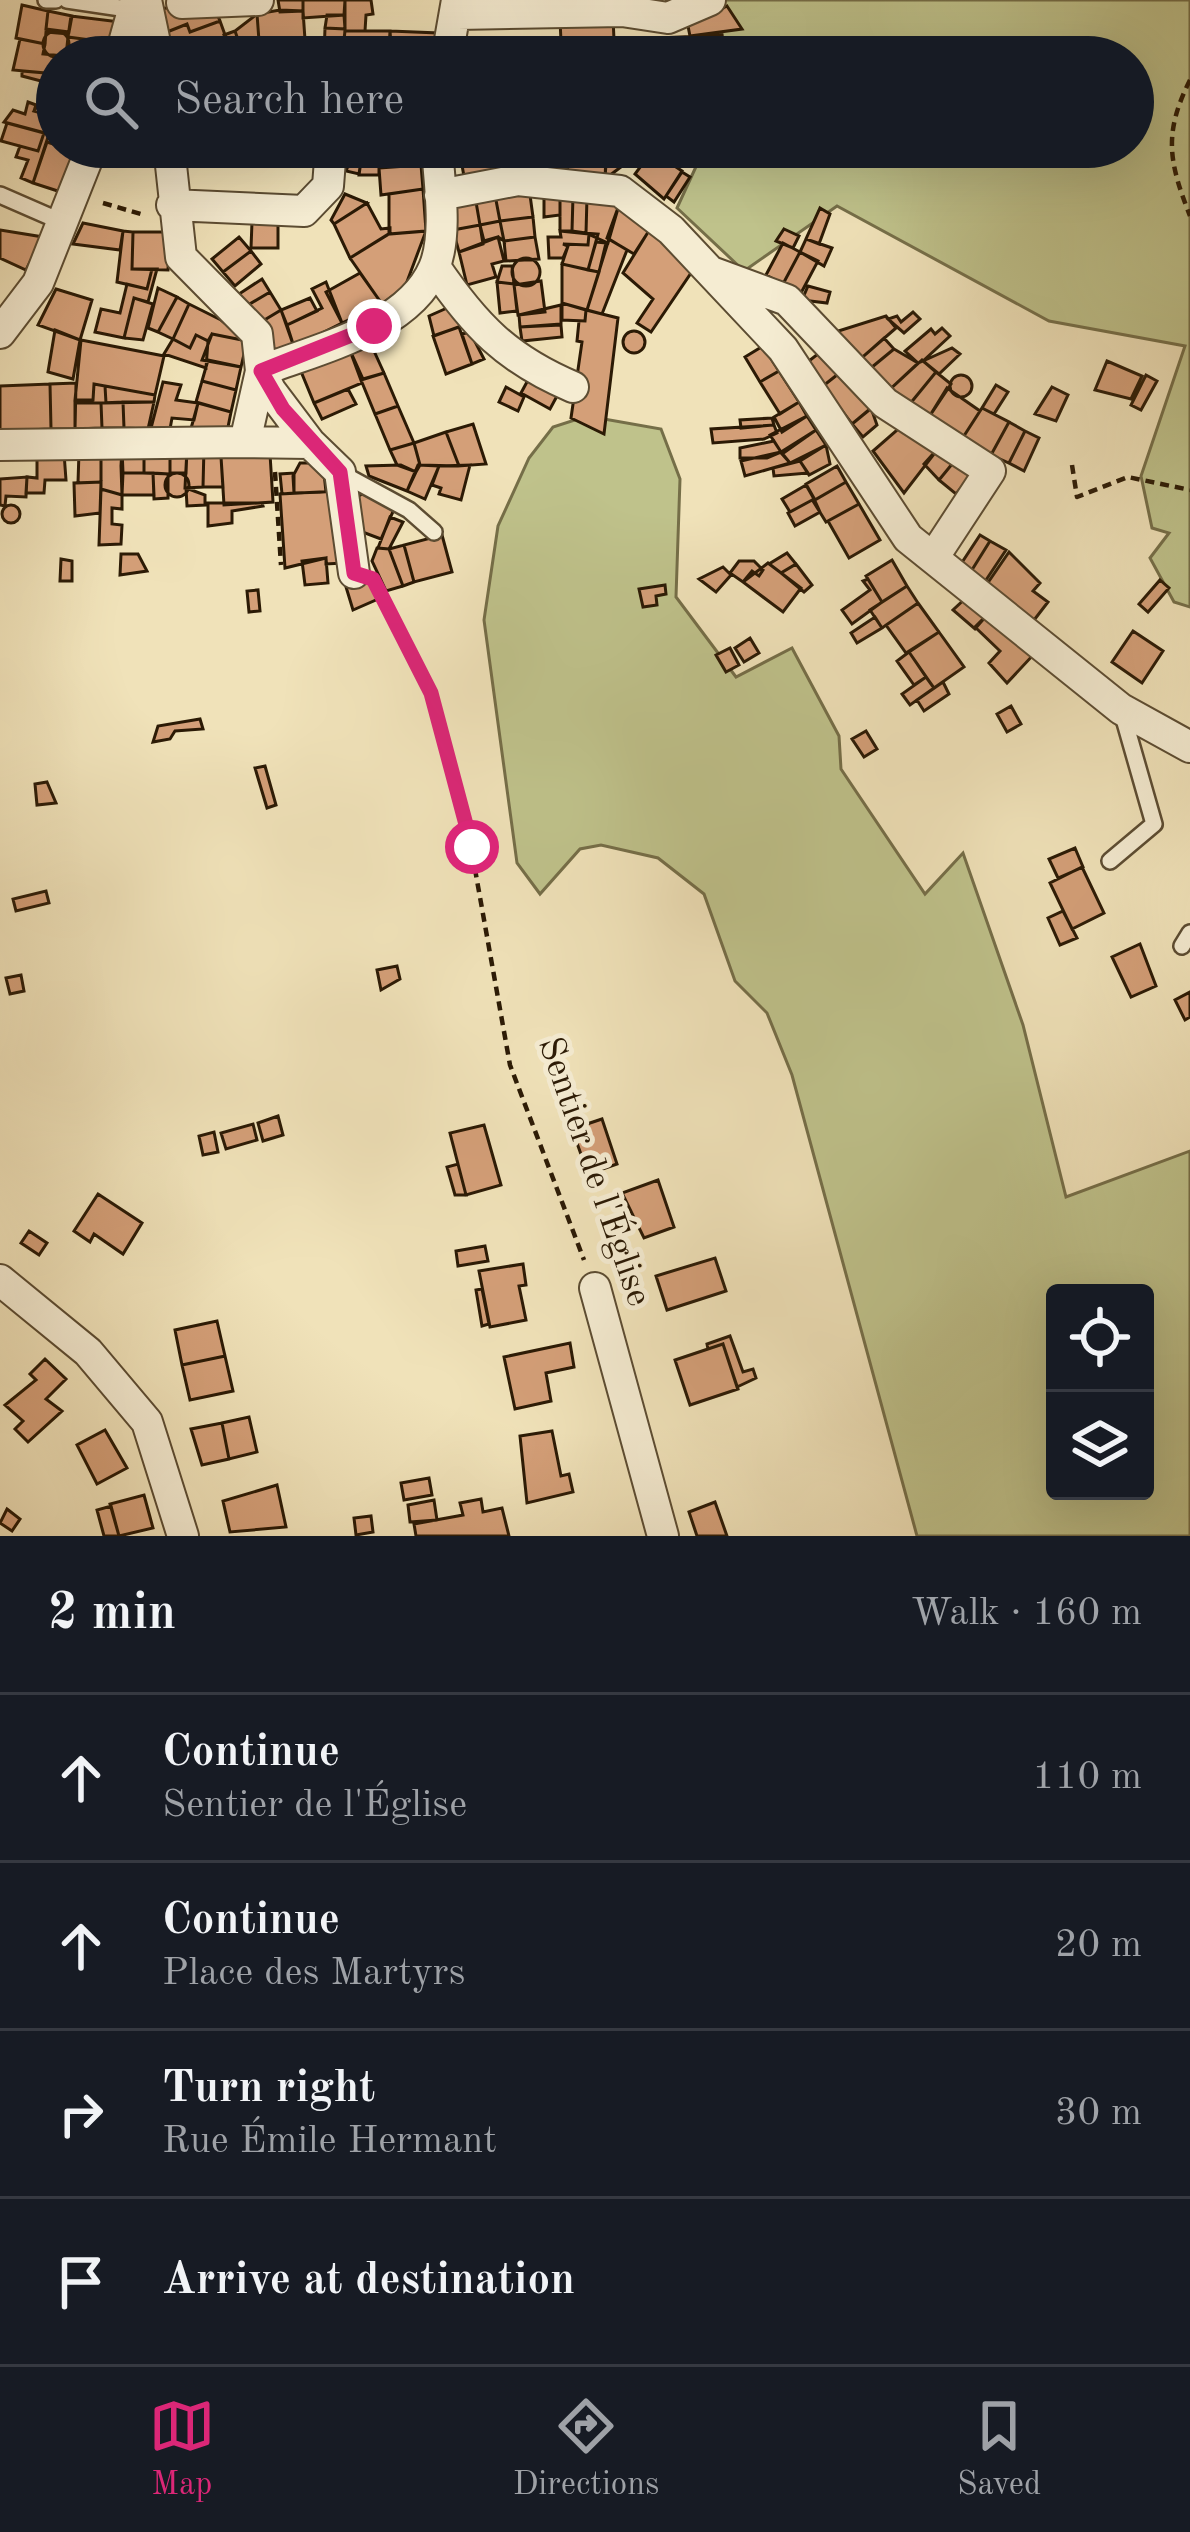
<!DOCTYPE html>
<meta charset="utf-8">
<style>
body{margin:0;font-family:"Old Standard TT",serif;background:#242831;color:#f1f3f6}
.controls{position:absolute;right:36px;bottom:36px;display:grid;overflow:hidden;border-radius:12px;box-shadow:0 12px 48px #0002}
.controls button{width:108px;height:108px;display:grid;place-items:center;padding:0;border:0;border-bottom:3px solid #363941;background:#171b24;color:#f1f3f6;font:60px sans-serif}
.stop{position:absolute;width:36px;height:36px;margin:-27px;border:9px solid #db2777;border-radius:50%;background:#fff}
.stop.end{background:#db2777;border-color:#fff;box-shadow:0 3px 12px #0008}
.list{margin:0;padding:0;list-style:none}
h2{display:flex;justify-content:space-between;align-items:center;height:156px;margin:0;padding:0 48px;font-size:51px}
h2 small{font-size:39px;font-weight:400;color:#9ea1a6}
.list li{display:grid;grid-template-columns:78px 1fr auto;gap:36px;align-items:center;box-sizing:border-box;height:168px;padding:0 48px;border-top:3px solid #363941}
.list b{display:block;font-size:45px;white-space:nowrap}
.list p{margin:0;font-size:39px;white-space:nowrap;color:#9ea1a6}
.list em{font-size:39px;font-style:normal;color:#9ea1a6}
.icon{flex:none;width:66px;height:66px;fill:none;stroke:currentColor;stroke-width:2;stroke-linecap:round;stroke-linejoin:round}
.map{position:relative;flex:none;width:1190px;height:1536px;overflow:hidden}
.search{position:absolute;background:#171b24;box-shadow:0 12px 48px #0002;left:36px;right:36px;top:36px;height:132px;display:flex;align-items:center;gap:30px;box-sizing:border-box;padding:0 42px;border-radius:66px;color:#9ea1a6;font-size:45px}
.sheet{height:828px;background:#171b24}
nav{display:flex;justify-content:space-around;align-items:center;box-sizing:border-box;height:168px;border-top:3px solid #363941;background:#171b24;font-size:33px;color:#9ea1a6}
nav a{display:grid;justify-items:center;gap:6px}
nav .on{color:#db2777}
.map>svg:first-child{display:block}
.green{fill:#bfc28b;stroke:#756e48;stroke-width:3;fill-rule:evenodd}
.building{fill:#d49f78;stroke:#2b1a05;stroke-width:3}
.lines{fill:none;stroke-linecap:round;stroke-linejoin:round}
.service-casing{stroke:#5c4c32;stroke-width:20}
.minor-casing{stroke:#5c4c32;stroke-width:34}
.path{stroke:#2b1a05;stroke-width:4.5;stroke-dasharray:9 6;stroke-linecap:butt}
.service{stroke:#f5ecd2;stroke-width:15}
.minor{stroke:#f5ecd2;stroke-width:30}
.route{stroke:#db2777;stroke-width:15}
.labels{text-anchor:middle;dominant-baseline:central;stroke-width:10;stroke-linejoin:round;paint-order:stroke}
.street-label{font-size:36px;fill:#2b1a05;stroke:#f5ecd2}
</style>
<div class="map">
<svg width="1190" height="1536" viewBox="0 0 1190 1536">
<rect width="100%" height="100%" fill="#f0e2b9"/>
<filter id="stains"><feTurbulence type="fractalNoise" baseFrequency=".00167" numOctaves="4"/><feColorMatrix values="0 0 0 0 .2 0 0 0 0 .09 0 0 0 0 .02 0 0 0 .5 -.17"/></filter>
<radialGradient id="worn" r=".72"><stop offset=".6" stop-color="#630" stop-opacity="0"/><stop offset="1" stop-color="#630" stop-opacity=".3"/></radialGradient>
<path class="green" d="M716 0H1190V607L1174 602 1150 558 1169 533 1152 528 1141 476 1185 346 1049 321 837 206 744 271 677 208 705 147H1133V57H715L724 47Z
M587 416 661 429 680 479 676 597 736 677 792 648 839 736 841 769 925 894 963 853 1023 1025 1066 1197 1190 1151V1536H917L792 1075 767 1013 735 981 704 894 658 858 601 845 580 849 540 894 517 863 484 620 498 526 529 458 553 427ZM1055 1293H1145V1491H1055Z"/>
<path class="building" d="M278 0H303V11L280 12Z
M303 0H345L344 15 303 18Z
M345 0H371L373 14 366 15 365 31H345Z
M22 5 48 11 46 29 69 34 46 32 45 44 16 38Z
M727 6 742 29 690 36 688 26Z
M178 7 217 14 220 21 190 32 187 24 162 34 156 9Z
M280 10 303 11 306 54H260L257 14Z
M48 11 72 16 69 32 46 29Z
M257 14 260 54H243L235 31Z
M327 15H344L345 29 325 28Z
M71 16 120 22 113 43 68 37Z
M613 17 614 40 722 35 723 48 715 57H470V45L561 41 560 20Z
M220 21 233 57H171L162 34 187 24 190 32Z
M325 28 345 29 343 57H310L324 55Z
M235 31 243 54 242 57H233L224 35Z
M345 31H390L389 49 343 47Z
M390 31 438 33 434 47 391 44Z
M43 44a13 13 0 1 1 26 0a13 13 0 1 1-26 0Z
M68 37 113 43 109 57H74L66 56Z
M20 39 45 44 43 54 64 56 57 57V74L13 70Z
M390 44 434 47 432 57H389Z
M22 71 57 74 53 98 39 97 45 82 22 76Z
M44 95 53 98 49 106 57 110 55 117 34 111Z
M28 102 36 105 34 111 55 117 49 134 4 122 13 110 25 114Z
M7 123 44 133 38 151 1 141Z
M44 133 49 134 33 183 21 178 28 160 16 157 20 146 38 151Z
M47 142 78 152 64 193 33 183Z
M343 147H363L359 174 346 171 353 154 342 153Z
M363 147 394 151 396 166 379 168V175H359Z
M394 147H418L419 166H396Z
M499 147H521L518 174 500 171Z
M521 147 540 148 536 177 518 174Z
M540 147H571L566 176 537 173Z
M571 147H607L606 155 571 152Z
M607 147H634L630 160 605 179Z
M494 149 498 178 465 182 460 154Z
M652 151 682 171 664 199 635 174Z
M571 152 606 155 605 179 566 176Z
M421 165 423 189 381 195 379 168Z
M682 172 690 177 674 202 666 196Z
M423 189 426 231 389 234V194Z
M345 194 367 203 334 224 331 220Z
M495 195H530L533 217 500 221Z
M495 195 500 221 480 225 476 202Z
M544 195 560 196V215L544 217Z
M560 196H573L572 231H560Z
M573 196 587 197 586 233 572 231Z
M587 197 619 205 608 243 586 233Z
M476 202 480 225 453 230 454 203Z
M367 203 381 229 390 228V233L350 258 334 224Z
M619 205 652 226 634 254 607 238Z
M820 208 830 214 819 244 806 239Z
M533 217 535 237 504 241 500 221Z
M500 221 504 241 498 237 484 241 480 225Z
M252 222H278V248H251Z
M83 223 123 231 120 250 73 244Z
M653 224 693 270 651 332 637 323 653 299 623 273Z
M480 225 483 244 459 252 453 230Z
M784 229 799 236 793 248 776 241Z
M0 230 43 237 26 270 0 258Z
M123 231 133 232 132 269H152L147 289 117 282Z
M426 231 405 287 382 304 350 258 389 234Z
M560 231 589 234 588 245 563 244 568 246 563 258H549L548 237H561Z
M133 232H170L168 270 132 269Z
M584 233 598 234 588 270 562 264 568 246 563 244 588 245 589 234Z
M239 237 251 251 223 272 212 259Z
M498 237 504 261 492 264 496 277 467 285 459 252Z
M535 237 539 259 506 261 504 241Z
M609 239 627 250 602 314 587 310Z
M806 239 832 248 824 266 800 252Z
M596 242 606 243 599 272 588 270Z
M783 243 800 252 783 284 766 275Z
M251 251 261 264 235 286 223 272Z
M800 252 818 261 801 293 783 284Z
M512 272a14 14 0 1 1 28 0a14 14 0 1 1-28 0Z
M562 264 599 272 587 310 562 303Z
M502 266H512L514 284 497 282Z
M152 269H157L148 302 134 298 124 338 95 332 101 309 120 313 127 284 147 289Z
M360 273 382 304 342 323 326 292Z
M262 279 270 292 248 305 239 294Z
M541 281 545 312 518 315 514 285Z
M326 282 342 323 294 347 287 325 322 308 312 289Z
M497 282 514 284 517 311 500 313Z
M808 286 830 292 827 303 802 300Z
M158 288 177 297 158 332 148 328Z
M56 289 92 300 80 340 38 325Z
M270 292 281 310 261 322 248 305Z
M177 297 189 304 173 339 158 332Z
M134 298 153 304 143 340 124 338Z
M310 298 317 311 287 325 281 310Z
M562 303 586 310 585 321 562 320Z
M189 304 221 320 247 341 212 334 208 341 196 335 190 348 173 339Z
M454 305 464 325 434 336 429 316Z
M561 305V324L520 327 519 315Z
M281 310 294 347 277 356 261 322Z
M586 310 618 318 604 434 571 418 582 342 577 341 579 321H585Z
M913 312 920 319 904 333 888 319 897 316 901 322Z
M886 316 896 328 857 362 832 333Z
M561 325 562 337 522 341 520 327Z
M459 327 472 364 446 374 433 336Z
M942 328 950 336 923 361 918 363 905 351 931 329 935 334Z
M55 330 80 340 73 379 48 372Z
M623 342a11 11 0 1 1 22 0a11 11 0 1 1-22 0Z
M470 332 484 359 472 364 462 334Z
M212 334 247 341 241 367 202 360Z
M196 335 208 341 206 368 164 354 173 339 190 348Z
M884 338 894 349 866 372 857 362Z
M81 340 164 356 155 395 94 384 93 400H75Z
M369 340 384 373 363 379 349 348Z
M763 346 779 371 760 382 745 357Z
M349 348 362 383 314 403 300 369Z
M952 348 960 354 939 374 923 361Z
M894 349 918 363 886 393 866 372Z
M823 350 842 371 823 386 805 364Z
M208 360 241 367 236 390 202 381Z
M922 360 936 372 909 405 886 393Z
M1107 361 1142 376 1131 399 1095 390Z
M779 371 799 402 780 414 760 382Z
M842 371 874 406 852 424 823 386Z
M936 372 951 384 929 417 909 405Z
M384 373 398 406 375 414 361 380Z
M1146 375 1157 381 1141 410 1131 405Z
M950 386a11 11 0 1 1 22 0a11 11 0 1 1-22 0Z
M528 380 557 396 550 409 521 393Z
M202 381 236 390 231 412 196 402Z
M163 382 181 385 176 400 198 403 194 420 172 418 170 429 151 428Z
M76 383 75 429H51L50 384Z
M50 384 51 429 0 431V386Z
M94 384 105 386 106 403H75L93 400Z
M996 385 1008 392 994 414 982 408Z
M105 386 155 395 154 402 106 403Z
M506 387 524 397 518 411 499 402Z
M1052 387 1068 395 1056 421 1035 414Z
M947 388 980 411 962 439 929 417Z
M348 389 356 404 322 419 314 403Z
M123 402 124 428H102L101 403Z
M123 402H154L148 429 124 428Z
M799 402 807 416 782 432 774 417Z
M75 403H101L102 428 75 429Z
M198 403 231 412 227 432H190Z
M398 406 414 443 390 450 375 414Z
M871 408 877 425 863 437 852 424Z
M982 408 1009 422 991 455 962 439Z
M807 416 816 430 781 452 770 435Z
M772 418 774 425 741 428 740 420Z
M1009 422 1025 431 1009 463 991 455Z
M905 423 941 445 904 493 873 451Z
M473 424 486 464 459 466 446 432Z
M774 425 777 433 764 439 713 443 711 429Z
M816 430 826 445 790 463 782 454Z
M1025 431 1039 438 1024 471 1009 463Z
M446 432 459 466 420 465 414 443Z
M774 441 781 452 767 458H740V448Z
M414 443 420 465 416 472 397 465 390 450Z
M826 445 830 464 809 475 800 461Z
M941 445 957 458 939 480 924 464Z
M204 447 203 487 185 488 187 449Z
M204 447 221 457 223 487H203Z
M122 449 121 466 122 495 101 489V451Z
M122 449H144V473H123Z
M144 449H170V474L144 473Z
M170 449H187L186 473H170Z
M101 451V482L78 483 79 452Z
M781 452 790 463 745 476 741 461Z
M64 453 66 480H45L44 493H26L27 477 37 478V454Z
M270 454 273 502 224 505 221 457Z
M957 458 974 472 956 494 939 480Z
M800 461 808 473 774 476 773 468Z
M300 463H315L324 473 326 492 294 493 293 476Z
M401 465 416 472 407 491 369 476 366 466Z
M418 465 439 466 425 499 407 491Z
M470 465 461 500 439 494 441 488 432 485 439 466Z
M837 466 846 482 815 500 806 484Z
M123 473H153L154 495H122Z
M153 473 168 474V498L154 499Z
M294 473V493L282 494 280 474Z
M165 485a12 12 0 1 1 24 0a12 12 0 1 1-24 0Z
M27 477 26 497 6 496 5 506 0 505V479Z
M101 482 100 513 75 516 74 483Z
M846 482 859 504 826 522 813 501Z
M806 485 814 499 790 512 782 499Z
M186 488 205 495V505L187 506Z
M101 489 122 495V509L112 508V524L122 525 121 544 99 545Z
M339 491 343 563 326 564V558L285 568 280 494Z
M364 493 395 507 381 539 357 530 355 498Z
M814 499 820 512 795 526 788 513Z
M208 503H262L263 506 232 511V523L208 526Z
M859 504 880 540 849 558 828 521Z
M2 514a9 9 0 1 1 18 0a9 9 0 1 1-18 0Z
M390 517 403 522 389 549 378 548Z
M442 535 452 572 414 582 404 545Z
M980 535 990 541 970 573 959 567Z
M990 541 1006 550 984 583 970 573Z
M404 545 414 582 403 586 389 549Z
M377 548 389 549 403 586 386 591 372 561Z
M1009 552 1040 583 1033 591 1048 602 1031 624 985 587Z
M787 553 796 564 781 573 769 564Z
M121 554H138L147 571 120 575Z
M326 558 328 583 305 585 302 561Z
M61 559 72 561V581H60Z
M892 560 907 586 882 602 866 576Z
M739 561H754L763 570 759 576 752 571 743 582 730 573Z
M768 563 801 588 783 612 743 582Z
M796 564 812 585 804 592 781 573Z
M723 567 731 575 716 592 699 579Z
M365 575 378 599 353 610 343 577Z
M868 579 882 602 852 624 842 610 870 590 863 581Z
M1160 580 1169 588 1148 612 1139 604Z
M665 585 666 594 656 596 657 605 643 607 639 589Z
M907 586 918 603 882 628 870 610Z
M258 590 260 611 249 612 247 591Z
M968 596 988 614 975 629 953 610Z
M918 603 939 632 906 653 886 625Z
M988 614 1035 653 1007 683 989 663 1000 651 975 627Z
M875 617 882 628 857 643 851 633Z
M1133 631 1163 651 1142 683 1112 662Z
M939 632 964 667 934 688 909 652Z
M750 638 759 653 744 662 735 648Z
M730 648 739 665 726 672 716 655Z
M909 652 926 677 914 685 897 661Z
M926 677 934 688 910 705 902 694Z
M943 682 949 694 924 711 917 700Z
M1011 706 1021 724 1007 732 997 714Z
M200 719 203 729 175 731 170 739 153 742 158 726Z
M866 731 877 749 864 757 852 739Z
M265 766 276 805 267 808 255 768Z
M47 782 56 803 37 805 35 784Z
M1075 848 1083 867 1058 878 1049 859Z
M1082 867 1104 913 1072 929 1050 883Z
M46 891 49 903 16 911 13 899Z
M1063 911 1077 938 1060 945 1048 918Z
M1140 944 1156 986 1131 997 1112 957Z
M397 966 400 979 381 990 377 970Z
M21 975 24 991 10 994 6 978Z
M1190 992V1017L1185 1020 1175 1000Z
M278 1116 283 1135 263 1141 258 1123Z
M602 1119 617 1164 588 1174 572 1129Z
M253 1124 257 1140 226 1149 221 1133Z
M484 1125 501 1185 466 1195 450 1133Z
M214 1132 218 1152 203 1155 199 1136Z
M458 1164 466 1195H455L447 1167Z
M658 1180 674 1227 644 1238 622 1193Z
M98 1194 142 1223 123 1254 94 1234 90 1242 74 1231Z
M29 1231 47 1243 39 1255 21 1243Z
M485 1246 488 1261 458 1266 456 1251Z
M715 1258 726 1291 667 1310 656 1276Z
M523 1264 526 1285 519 1286 526 1320 490 1327 479 1271Z
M482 1289 489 1324 482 1326 476 1290Z
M217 1321 225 1356 182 1365 175 1330Z
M730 1336 743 1372 753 1369 756 1378 737 1387 723 1344 708 1349 707 1344Z
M570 1343 574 1367 546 1373 551 1401 515 1409 504 1357Z
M723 1344 738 1389 690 1405 675 1360Z
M225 1356 233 1391 190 1400 182 1365Z
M45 1359 66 1379 46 1399 62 1411 28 1442 15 1429 23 1421 5 1405 36 1380 30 1374Z
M249 1417 257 1452 229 1459 222 1423Z
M222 1423 229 1459 202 1465 191 1429Z
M105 1430 127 1468 97 1484 77 1445Z
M552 1431 561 1476 569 1474 573 1492 527 1503 520 1436Z
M429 1478 432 1495 404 1500 401 1483Z
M277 1485 286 1527 230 1532 223 1501Z
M144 1495 153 1528 119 1536 110 1504Z
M481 1499 483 1512 502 1508 509 1536H416L414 1524 463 1515 460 1503Z
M434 1500 437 1520 410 1522 408 1505Z
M715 1502 727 1536H697L689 1512Z
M111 1506 119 1536H104L97 1510Z
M7 1509 20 1519 12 1531 0 1523Z
M371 1516 373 1532 356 1535 354 1518Z"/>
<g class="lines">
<defs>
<path id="service" d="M46 0H56
M67 0 134 10
M0 195 62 222
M341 473 409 510 434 532
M1110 861 1154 824 1122 712
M1182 946 1190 933"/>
<path id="minor" d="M146 0 158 57
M182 3 258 0
M458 14 622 11 668 18 710 0
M120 57 136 0
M447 57 457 0
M169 147 181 257 257 334 261 371 270 390 310 443 245 442 261 371
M440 195 518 180 620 191 671 230 783 349 908 538 1121 709 1190 747
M172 205 304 211 328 186 331 147
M435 267C475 326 507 359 573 387
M714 273 787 300 885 403 990 471 933 558
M0 333 38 283 92 147
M261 371C316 349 408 329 434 268 448 235 439 182 437 147
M310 443 340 472 354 573
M0 445 245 442
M0 1280 88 1352 147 1422 183 1536
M595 1288 663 1536"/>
</defs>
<use href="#service" class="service-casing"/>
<use href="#minor" class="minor-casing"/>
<path class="path" d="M1190 80C1163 134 1169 162 1190 216
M103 203 144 215
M1072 465 1077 497 1128 477 1190 490
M275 472 281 565
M377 587 431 693 471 847 510 1065 584 1260"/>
<use href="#service" class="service"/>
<use href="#minor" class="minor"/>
</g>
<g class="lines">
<path class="route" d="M374 326 261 371 283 409 340 472 354 573 373 579 431 693 472 847"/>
</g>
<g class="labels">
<g class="street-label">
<text transform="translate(593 1172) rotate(71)">Sentier de l'Église</text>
</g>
</g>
<rect width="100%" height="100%" filter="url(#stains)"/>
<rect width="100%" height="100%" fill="url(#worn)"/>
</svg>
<div class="controls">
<button><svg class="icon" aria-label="locate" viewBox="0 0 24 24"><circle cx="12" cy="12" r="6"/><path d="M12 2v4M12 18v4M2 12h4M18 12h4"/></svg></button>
<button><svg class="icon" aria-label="layers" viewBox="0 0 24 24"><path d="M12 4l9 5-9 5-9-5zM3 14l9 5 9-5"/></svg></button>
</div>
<div class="stop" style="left:472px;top:847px"></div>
<div class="stop end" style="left:374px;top:326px"></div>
<div class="search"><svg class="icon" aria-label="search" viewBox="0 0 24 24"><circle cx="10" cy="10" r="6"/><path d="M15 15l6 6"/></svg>Search here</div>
</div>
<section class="sheet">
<h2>2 min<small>Walk · 160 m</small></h2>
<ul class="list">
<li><svg class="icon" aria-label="ahead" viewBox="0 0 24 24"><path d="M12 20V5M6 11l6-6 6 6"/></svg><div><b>Continue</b><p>Sentier de l'Église</p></div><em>110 m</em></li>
<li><svg class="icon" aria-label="ahead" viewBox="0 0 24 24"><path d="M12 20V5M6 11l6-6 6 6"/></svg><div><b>Continue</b><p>Place des Martyrs</p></div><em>20 m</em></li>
<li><svg class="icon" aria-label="right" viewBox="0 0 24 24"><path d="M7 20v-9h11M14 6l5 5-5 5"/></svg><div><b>Turn right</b><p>Rue Émile Hermant</p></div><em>30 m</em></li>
<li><svg class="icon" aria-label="arrive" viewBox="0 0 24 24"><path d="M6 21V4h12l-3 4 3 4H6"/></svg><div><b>Arrive at destination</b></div></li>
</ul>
</section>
<nav>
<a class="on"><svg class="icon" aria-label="map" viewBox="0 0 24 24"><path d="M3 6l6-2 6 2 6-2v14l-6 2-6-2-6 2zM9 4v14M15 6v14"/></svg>Map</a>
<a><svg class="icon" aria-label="directions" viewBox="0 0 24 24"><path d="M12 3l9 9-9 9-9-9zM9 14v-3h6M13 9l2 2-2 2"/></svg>Directions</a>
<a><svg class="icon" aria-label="saved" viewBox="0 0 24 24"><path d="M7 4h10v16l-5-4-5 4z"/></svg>Saved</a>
</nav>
